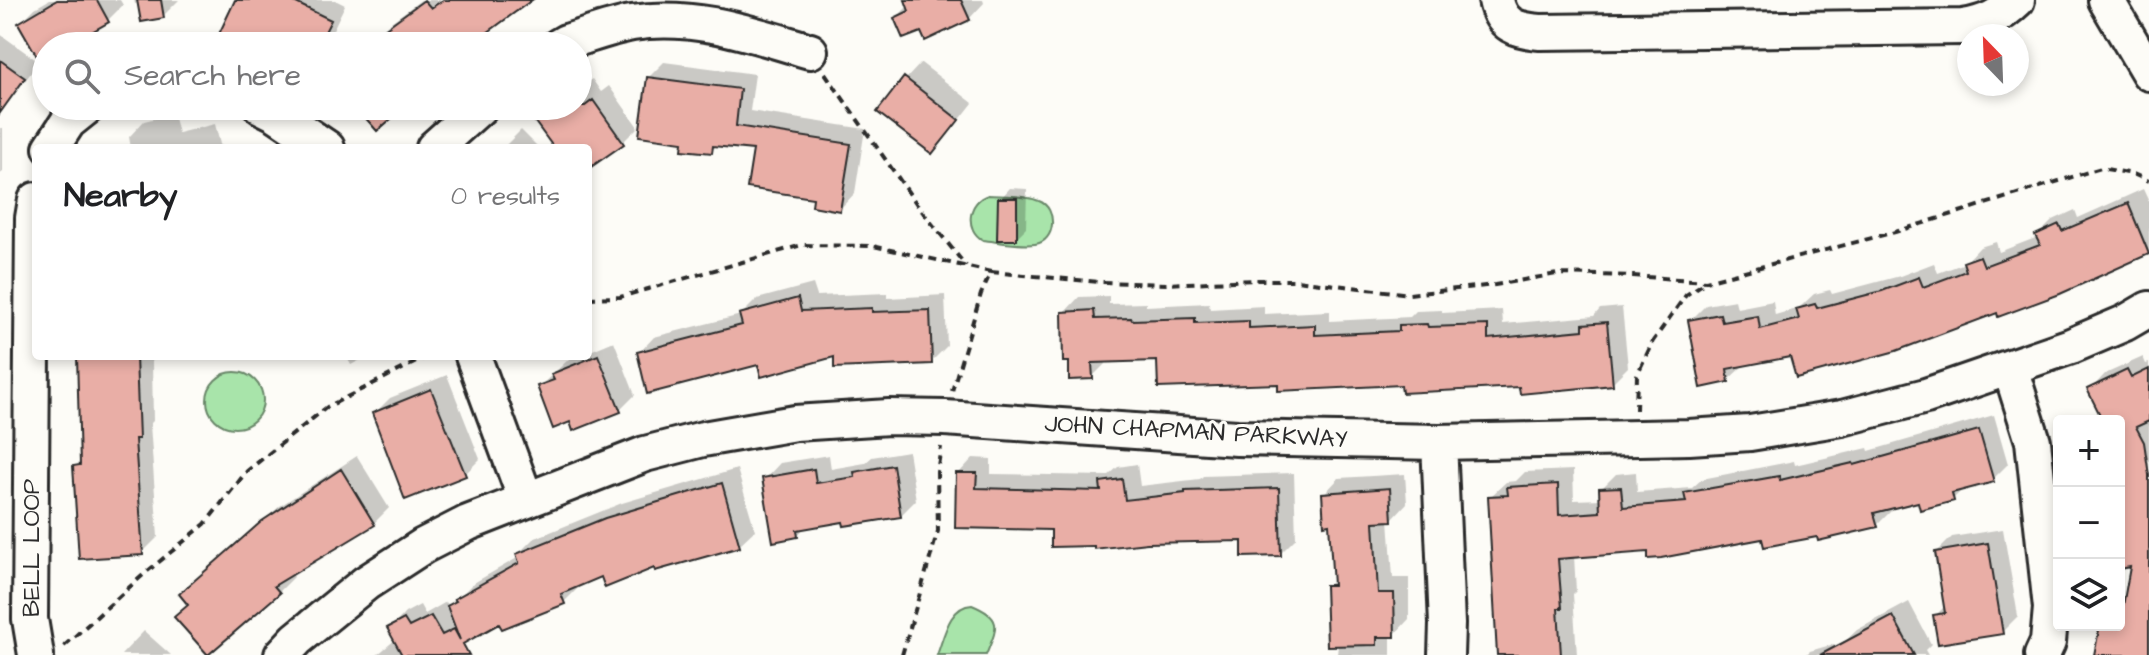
<!DOCTYPE html>
<meta charset="utf-8">
<style>
body{margin:0;font-family:"Architects Daughter",sans-serif;background:#f2f2f2;color:#202124}
.controls{position:absolute;right:24px;bottom:24px;display:grid;overflow:hidden;border-radius:8px;box-shadow:0 4px 12px #0003}
.controls button{width:72px;height:72px;display:grid;place-items:center;padding:0;border:0;border-bottom:2px solid #e0e0e0;background:#fff;color:#202124;font:40px sans-serif}
.compass{position:absolute;left:1957px;top:24px;width:72px;height:72px;border-radius:50%;background:#fff;box-shadow:0 4px 12px #0003;rotate:337deg}
.list{margin:0;padding:0;list-style:none}
h2{display:flex;justify-content:space-between;align-items:center;height:104px;margin:0;padding:0 32px;font-size:34px}
h2 small{font-size:26px;font-weight:400;color:#757577}
.icon{flex:none;width:44px;height:44px;fill:none;stroke:currentColor;stroke-width:2;stroke-linecap:round;stroke-linejoin:round}
.map{position:relative;flex:none;width:2149px;height:655px;overflow:hidden}
.search{position:absolute;background:#fff;box-shadow:0 4px 12px #0003;left:32px;top:32px;width:560px;height:88px;display:flex;align-items:center;gap:20px;box-sizing:border-box;padding:0 28px;border-radius:44px;color:#757577;font-size:30px}
.panel{position:absolute;background:#fff;box-shadow:0 4px 12px #0003;left:32px;top:144px;width:560px;height:216px;border-radius:8px}
.map>svg:first-child{display:block}
.green{fill:#a8e4aa;stroke:#6a886a;stroke-width:2}
.shadow{fill:#0003}
.building{fill:#e9aea6;stroke:#2b2b2b;stroke-width:2}
.lines{fill:none;stroke-linecap:round;stroke-linejoin:round}
.minor-casing{stroke:#2b2b2b;stroke-width:40}
.path{stroke:#2b2b2b;stroke-width:4;stroke-dasharray:8 6;stroke-linecap:butt}
.minor{stroke:#fdfcf7;stroke-width:34}
.labels{text-anchor:middle;dominant-baseline:central;stroke-width:6;stroke-linejoin:round;paint-order:stroke}
.street-label{font-size:24px;fill:#2b2b2b;stroke:#fdfcf7}
</style>
<div class="map">
<svg width="2149" height="655" viewBox="0 0 2149 655">
<rect width="100%" height="100%" fill="#fdfcf7"/>
<filter id="ink" filterUnits="userSpaceOnUse"><feTurbulence type="fractalNoise" baseFrequency=".0125" numOctaves="2"/><feDisplacementMap in="SourceGraphic" scale="16" xChannelSelector="R" yChannelSelector="G"/><feConvolveMatrix kernelMatrix="1 2 1 2 8 2 1 2 1" color-interpolation-filters="sRGB"/></filter>
<g filter="url(#ink)">
<path class="green" d="M988 195C1004 196 1025 195 1039 201 1058 208 1056 242 1035 244 1019 246 1000 242 983 240 964 230 968 201 988 195Z
M207 400a28 28 0 1 1 56 0a28 28 0 1 1-56 0Z
M972 605C1004 618 997 628 986 655H937C944 637 949 606 972 605Z"/>
<path class="shadow" d="M49 0H120L123 5 108 20 63 46H46V56L20 23 35 8Z
M134 0H179L163 16 140 2 135 4Z
M238 0H335L345 5 325 46H248Z
M421 0H526L466 46H372V40L387 25Z
M907 0H983L984 3 969 19 896 18 909 5Z
M0 34 39 62 0 114Z
M664 62 755 74 750 111 865 129 855 193 840 209 816 197 755 149 718 144 711 151 686 140 648 78Z
M921 63 973 103 947 136 931 152 906 79Z
M592 79 601 92 609 86 638 127 622 143 588 167V148H557L538 122 554 106H578V89Z
M173 114 178 133 215 124 221 148H131L129 137 144 121Z
M0 128H3V172L0 174Z
M521 130 539 148H503Z
M1010 188 1027 189 1026 228 1016 238 1000 199Z
M2143 189 2149 202V252L2059 292 1998 310 1744 365 1728 380 1690 321 1706 305 1735 300 1737 308 1773 301 1775 315 1799 308 1814 294 1830 290 1832 294 1900 276 1934 263 1938 273 1965 263 1980 247 1996 242 1999 252 2038 237V235L2053 220 2075 210 2078 218Z
M813 284 817 296 887 293V298L945 295 947 346 931 362 836 355 759 363 639 353 654 337 741 315 757 299Z
M1109 296V304L1146 303V306L1209 303 1210 309 1264 306V314L1330 311V321L1410 317 1416 311 1442 310V313L1502 310 1503 324 1594 316 1600 309 1622 307 1628 367 1612 383 1521 385 1280 382 1159 359 1107 362 1092 377 1064 313 1079 297Z
M614 341 635 395 620 410 539 387 569 359 577 356H588V352Z
M79 356H155L152 360 153 421 150 424 158 537 142 553 75 467 81 460Z
M346 356H368L351 365Z
M2143 357 2146 364 2149 363V562L2119 567V421H2105L2090 390 2105 374Z
M447 375 480 459 465 474 374 414 390 398Z
M1994 415 2008 464 1992 480 1964 488 1953 499 1919 500 1891 507 1892 510 1877 525 1819 535 1764 537 1650 550 1574 556 1576 591 1573 594 1577 655H1499L1490 497 1506 482 1516 481 1525 472 1573 470 1574 500 1601 499V489L1616 474 1636 472 1637 492 1692 488 1702 479 1794 461 1795 465 1868 448 1869 451Z
M908 451 916 500 901 515 845 520 806 526 797 536 765 479 780 463 829 455 831 469 865 463 872 457Z
M357 456 389 508 374 523 292 574 294 577 279 592 190 604 234 546 280 506Z
M973 458 991 459V474L1108 476 1118 467 1137 464 1140 486 1200 479 1203 476 1294 473 1296 538 1280 554 1244 539 1095 544 1053 528 957 526 958 474Z
M737 469 755 530 739 545 655 566 602 575 578 585 579 587 564 602 500 621 471 637 463 645 446 655H377L396 639 390 629 405 613 420 605 425 614 446 602 450 607 472 584 519 557 518 554 533 539 622 503Z
M1405 474 1407 503 1392 519H1389L1393 578H1409V619L1394 635H1391V655H1337L1338 644 1327 586 1335 578 1331 522 1324 494 1339 478Z
M2003 529 2018 616 2002 632 1935 616 1946 605 1937 552 1952 537Z
M2149 578V655H2110L2102 626 2119 625V611L2124 612Z
M1909 602 1931 644 1925 650 1928 655H1847L1841 645 1857 630Z
M144 631 171 655H121Z
M1834 644 1837 655H1806L1810 651Z"/>
<path class="building" d="M57 0H97L109 22 67 46H46V72L18 23Z
M137 0H161L164 18 141 22Z
M235 0H290L331 20 318 46H244L219 34Z
M424 0 431 8 443 0H532L469 46H361Z
M905 0H961L970 20 925 41 921 32 903 39 894 18 909 11Z
M0 60 25 78 0 113Z
M647 77 740 89 736 126 851 144 840 211 812 206 813 198 747 188 753 150 713 146 712 153 682 150 683 142 639 136Z
M904 77 959 120 932 154 877 112Z
M593 100 624 144 588 169V148H554L535 122 557 106H585Z
M355 106H406L377 131Z
M998 198H1017V240H997Z
M2128 203 2149 254 2060 294 1998 317 1997 313 1896 351 1796 378 1790 357 1727 369 1729 382 1701 388 1688 320 1720 314 1722 322 1758 316 1760 329 1799 319 1796 309 1815 304 1817 308 1882 291 1919 277 1923 287 1966 271 1963 262 1980 256 1984 266 2040 245 2035 235 2059 224 2062 231Z
M798 298 801 311 872 308V312L930 310 932 364 834 368V357L761 377 758 365 647 394 637 352 742 325 739 314Z
M1094 310 1095 319 1131 318 1132 320 1195 318V323L1249 321V328L1315 325V335L1399 331V325L1427 324 1428 327 1488 325V339L1583 330V324L1607 322 1613 385 1520 394 1519 387 1402 393 1401 385 1278 391V384L1158 388 1157 361 1092 363 1093 379 1069 380V362H1063L1062 312Z
M598 355 621 412 573 431 570 422 553 429 537 386 554 380 551 374Z
M77 356H136L139 439H135L143 555 79 559 73 466 80 465Z
M2149 369V421L2136 427 2144 442 2149 475V655H2094L2100 625 2119 628 2130 567 2119 569V421H2103L2087 389 2127 370 2131 378Z
M431 389 466 476 405 500 372 413Z
M1979 430 1994 482 1952 493 1954 501 1920 510 1918 502 1874 513 1878 527 1818 541 1817 537 1764 547 1762 539 1661 558 1648 559V552L1558 559 1562 608H1558L1561 655H1497L1488 496 1508 495 1507 487 1558 484 1559 515 1600 512 1599 488 1621 487 1623 507 1686 502 1684 493 1779 476 1780 480 1853 463 1854 465Z
M893 465 901 517 844 526 843 522 797 530 798 537 773 542 762 478 814 469 816 483 855 477 854 472Z
M341 469 375 525 274 586 280 593 208 655 174 617 188 605 179 594 262 521Z
M956 473H977L976 488 1101 491 1100 482 1122 479 1125 500 1185 493V491L1279 488 1281 556 1242 557V541L1147 543 1094 549V546L1051 547V530L955 528Z
M722 483 740 547 655 571 654 568 605 588 601 577 561 594 565 604 502 629 499 624 463 644 469 655H402L387 628 404 619 409 627 431 616 442 635 454 629 460 640 447 606 456 601 454 599 519 563 516 554 605 518Z
M1390 488 1392 521 1374 522 1378 593H1394L1395 637H1377V645L1327 646 1325 585H1333L1329 524 1324 525 1322 493Z
M1988 543 2003 634 1938 644 1933 615 1945 613 1935 552Z
M1893 616 1914 655H1820Z"/>
<g class="lines">
<defs>
<path id="minor" d="M1496 0C1501 26 1517 30 1540 32L1963 27C1987 23 1999 17 2017 0
M2106 0 2149 73
M559 46 566 42C587 36 610 27 632 23 694 13 752 34 810 51
M261 106 275 113 327 148
M51 148 68 122 88 106
M434 148 481 106
M36 200 33 218 30 619 36 655
M473 356 526 500
M2010 368 2033 441 2051 608 2048 642 2042 655
M1439 442 1447 624 1446 655
M282 655 297 639 366 583 423 546 468 523 645 454 703 439 795 423 889 417 945 418 1237 438 1439 442 1689 437 1750 433 1842 418 1926 396 2071 346 2125 323 2149 309"/>
</defs>
<use href="#minor" class="minor-casing"/>
<path class="path" d="M825 73 918 206 966 266
M991 272 1099 282 1166 284 1254 280H1296L1409 294 1495 285 1557 274 1633 276 1706 281 1895 232 2101 168 2133 174 2149 181
M588 298 620 297 802 245 873 246 991 272 981 294 952 391
M1636 410 1637 375 1653 341 1686 295 1704 283
M64 646 143 575 205 524 247 471 327 407 428 356
M902 655 938 531 937 472 941 447"/>
<use href="#minor" class="minor"/>
</g>
</g>
<g class="labels">
<g class="street-label">
<text transform="translate(1196 432) rotate(3)">JOHN CHAPMAN PARKWAY</text>
<text transform="translate(32 548) rotate(-90)">BELL LOOP</text>
</g>
</g>
</svg>
<div class="controls">
<button>+</button>
<button>−</button>
<button><svg class="icon" aria-label="layers" viewBox="0 0 24 24"><path d="M12 4l9 5-9 5-9-5zM3 14l9 5 9-5"/></svg></button>
</div>
<svg class="compass" viewBox="-18 -18 36 36"><path d="M0-13l5 13h-10z" fill="#e53935"/><path d="M0 13l5-13h-10z" fill="#757577"/></svg>
<div class="search"><svg class="icon" aria-label="search" viewBox="0 0 24 24"><circle cx="10" cy="10" r="6"/><path d="M15 15l6 6"/></svg>Search here</div>
<section class="panel">
<h2>Nearby<small>0 results</small></h2>
<ul class="list">
</ul>
</section>
</div>
